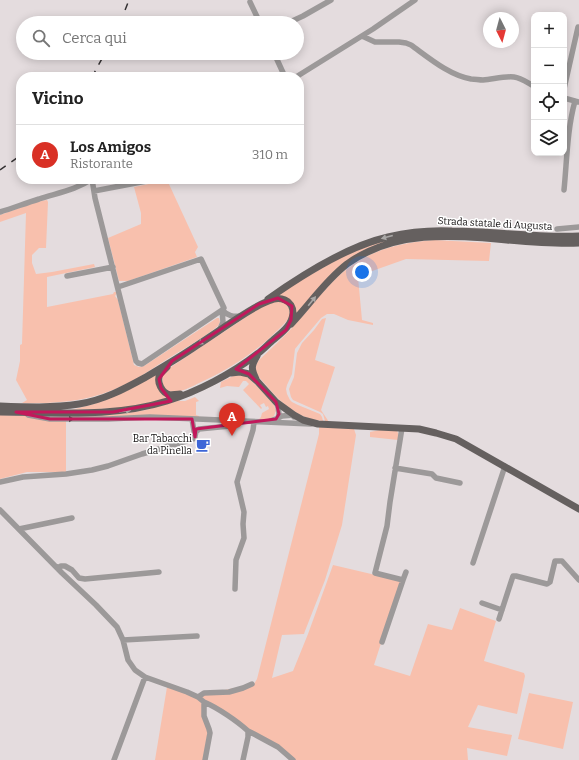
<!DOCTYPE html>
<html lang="it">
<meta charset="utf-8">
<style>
body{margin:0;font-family:Bitter,serif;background:#f2f2f2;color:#222}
.controls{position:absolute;right:12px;top:12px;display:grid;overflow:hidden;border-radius:8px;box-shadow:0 2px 10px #0003}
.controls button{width:36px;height:36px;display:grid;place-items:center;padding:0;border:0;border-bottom:1px solid #e0e0e0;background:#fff;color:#222;font:20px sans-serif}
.compass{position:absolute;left:483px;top:12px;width:36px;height:36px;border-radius:50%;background:#fff;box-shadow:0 2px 10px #0003;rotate:174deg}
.you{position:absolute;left:362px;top:272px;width:14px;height:14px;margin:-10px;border:3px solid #fff;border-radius:50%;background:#1a73e8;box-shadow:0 0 0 6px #1a73e833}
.badge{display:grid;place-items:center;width:26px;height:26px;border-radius:50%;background:#d93025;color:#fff;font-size:13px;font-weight:700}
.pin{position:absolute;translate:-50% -33px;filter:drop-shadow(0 1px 2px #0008)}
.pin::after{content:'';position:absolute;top:21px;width:14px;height:12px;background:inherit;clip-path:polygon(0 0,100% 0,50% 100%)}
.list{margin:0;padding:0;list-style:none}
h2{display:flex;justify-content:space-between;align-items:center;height:52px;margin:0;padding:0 16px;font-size:17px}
h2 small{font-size:13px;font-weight:400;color:#767676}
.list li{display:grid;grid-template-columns:26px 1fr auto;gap:12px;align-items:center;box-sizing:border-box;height:60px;padding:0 16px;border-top:1px solid #e0e0e0}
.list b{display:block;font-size:15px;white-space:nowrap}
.list p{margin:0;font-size:13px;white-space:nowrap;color:#767676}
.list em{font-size:13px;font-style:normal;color:#767676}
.icon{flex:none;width:22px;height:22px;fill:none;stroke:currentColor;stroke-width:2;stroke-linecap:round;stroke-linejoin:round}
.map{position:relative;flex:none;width:579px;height:760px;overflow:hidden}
.search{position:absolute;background:#fff;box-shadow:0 2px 10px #0003;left:16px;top:16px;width:288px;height:44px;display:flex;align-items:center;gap:10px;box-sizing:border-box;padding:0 14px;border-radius:22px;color:#767676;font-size:15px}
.panel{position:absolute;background:#fff;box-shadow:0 2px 10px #0003;left:16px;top:72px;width:288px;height:112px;border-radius:16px}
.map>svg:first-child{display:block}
.green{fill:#f8c0ad}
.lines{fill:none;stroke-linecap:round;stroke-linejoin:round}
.minor{stroke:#9c9999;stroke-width:5.5}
.major{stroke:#65605f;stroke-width:7}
.rail{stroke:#353233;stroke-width:1.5;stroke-dasharray:7 7;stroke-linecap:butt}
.oneway{fill:#aaa8a7}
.oneway2{fill:#524f50}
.marked{fill:none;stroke:#c2185b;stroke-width:3;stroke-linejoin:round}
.labels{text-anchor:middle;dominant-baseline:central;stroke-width:3;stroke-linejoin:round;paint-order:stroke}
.street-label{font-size:10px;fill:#161314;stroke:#fff}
.poi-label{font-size:10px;fill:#161314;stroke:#fff;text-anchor:end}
</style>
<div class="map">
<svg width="579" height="760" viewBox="0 0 579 760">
<rect width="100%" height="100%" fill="#e4dcde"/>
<path class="green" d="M163 181 168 182 198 247 195 252 197 257 128 281H119L108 238 141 224V213L134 187Z
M47 200 48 202 46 248H39L32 255V263L36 274 52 272 94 264 95 267 47 277V307L113 294 114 292H116L117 293 115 296 118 300 134 365 139 367 144 366 217 318H219L220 322 218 326C203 338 185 348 169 358 154 367 140 378 124 385 93 401 57 404 22 403L27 400 16 380 20 361V345L22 344 26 213 0 222V215L36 202Z
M409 236 351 258 297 314 279 295V293L343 256 379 242Z
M434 240 491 243 489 261 406 259 375 270 358 277 362 320 373 323V325L348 320 334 314H327L321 318 299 344 295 349 292 374 287 385 286 389 287 394 290 400 292 402 298 405 320 414 322 417 323 421C317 420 310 419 305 417 285 409 271 391 258 376 254 371 255 365 259 360 273 347 287 334 300 319 309 309 317 298 326 289 357 254 388 244 434 240Z
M283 301C287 305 290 308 290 314 289 320 283 325 279 329 255 353 228 370 197 384 192 387 180 392 174 392 170 392 166 390 163 388 162 376 161 374 171 367L269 302Z
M326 318 315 360 335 367 321 410 329 422 325 421 323 414 320 412 293 400 291 397 289 389 294 377 297 353 302 343 314 330 322 319Z
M156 375C156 387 156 389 167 397L166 399 124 408 71 410 94 404Z
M235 375 246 376 261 390 274 405 276 411 274 416 268 420 259 419 261 417 262 413 269 409 268 406 266 407 264 403 260 405 262 408 261 409 243 390 249 384 246 381H243L239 387 227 386 220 388 221 382Z
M195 397 199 401 196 402V415L199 416V417L109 418 44 416H92L120 414 146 410 177 401H185Z
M0 415 26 416 66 421V472H27L0 479Z
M319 427 354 429 356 435 342 525 325 580 305 631 304 634 282 635 272 678 293 671 308 634 333 565 401 581 374 665 410 676 428 624 452 630 460 608 496 621 484 661 524 673 525 676 517 714 478 705 468 727 512 735 507 756 467 748 468 760H295L201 697 205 694 254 684 257 679 319 434Z
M380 430 397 431 399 435 398 440 370 437V432Z
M167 687 188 694 201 701 208 731 203 760H155Z
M529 693 573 702 563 749 518 739Z"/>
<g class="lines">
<path class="minor" d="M250 2 260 23
M288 23 303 16 331 0
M362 36 375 42H399L406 43 411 45C429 58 449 75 471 79 475 79 479 80 483 80 494 79 504 76 514 77 521 78 528 83 534 86
M274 53 285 77
M296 77 373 29 415 0
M564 89 578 27
M564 98 579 102
M92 179 95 198 136 361 138 363 142 364 222 310
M564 190C567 160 567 130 575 101
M94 191 157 179
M0 212C13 208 26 203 39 199 57 193 76 190 92 179
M557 229 579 227
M67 276 113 267
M118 287 201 259 224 308 222 310 223 322 219 331
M222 310C228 316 233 317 241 316
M28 415 50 419H108L150 417 311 424
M278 418 282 416 294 415V417
M270 421 278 418C280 412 279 408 276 402
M195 436 196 432 199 429 230 426 239 423
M395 468 432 474 436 478 460 483
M0 482 23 477 66 474 92 470 108 466 142 454 193 439 195 437 192 419
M0 510 62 573 96 605 117 627 123 640 128 660 135 670 145 677 187 692 198 697 204 702V716L209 729 210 733 205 760
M19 529 72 518
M473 563 505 466
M57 568 61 566H65L72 570 79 578 85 579 159 572
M403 580 406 572
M235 589 236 560 244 538 243 524 244 512 237 482 253 430 254 422
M482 603 502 610
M499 619 513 576H516L547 584 550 582 555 561H562L579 580
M123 640 197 636
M382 642 403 580 375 573 387 526 390 502 402 428
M198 697 204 693 229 692 243 688 252 684
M204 702C218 708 237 721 248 731V737L243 760
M248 731 254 734 278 747 293 760
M114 760 145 677"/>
<path class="major" d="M268 299C302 275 347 246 388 237 409 232 431 230 452 231 494 231 536 238 579 236
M291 324C310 304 325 281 347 264 415 215 503 247 579 243
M167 367C165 369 162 372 160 374 156 382 162 393 170 395 173 395 177 394 180 394
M231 373 240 372 249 374 257 381 276 402 294 415 303 420 318 424 419 429 436 433 456 439 579 509
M256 379C251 369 251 366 257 356
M0 406C26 407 53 408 79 404 104 400 124 389 146 377 163 367 180 357 196 346 210 337 224 327 238 318 247 312 256 306 266 302 273 299 278 297 285 300 290 302 293 307 293 313 292 326 281 333 272 341 267 345 263 350 257 354 233 373 197 392 167 401 113 418 56 412 0 412"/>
<path class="rail" d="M120 23 129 0
M92 77 105 53
M0 170 21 155"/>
</g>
<defs><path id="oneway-solid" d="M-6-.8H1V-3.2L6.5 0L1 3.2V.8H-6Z"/></defs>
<g class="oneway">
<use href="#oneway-solid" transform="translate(387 237) rotate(165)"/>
<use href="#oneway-solid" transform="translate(312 301) rotate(-51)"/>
<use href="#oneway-solid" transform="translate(203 341) rotate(146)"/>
<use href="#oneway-solid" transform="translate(125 411) rotate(-7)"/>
</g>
<use class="oneway2" href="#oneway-solid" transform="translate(68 419)"/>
<path class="marked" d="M278 298 292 306 291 320 286 330 236 369 249 374 276 402 279 414 276 419 196 429 195 437 192 419H50L16 412H113L171 401 161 388 159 379 172 361 259 304Z"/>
<defs>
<symbol id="cafe-bare" viewBox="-9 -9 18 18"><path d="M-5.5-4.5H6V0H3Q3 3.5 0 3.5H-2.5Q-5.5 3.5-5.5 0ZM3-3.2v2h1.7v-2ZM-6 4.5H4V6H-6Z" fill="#3e66d7" stroke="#fff" stroke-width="2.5" paint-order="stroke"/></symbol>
</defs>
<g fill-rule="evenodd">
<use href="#cafe-bare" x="193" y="435" width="20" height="20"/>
</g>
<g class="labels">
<g class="street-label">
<text transform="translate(495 224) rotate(3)">Strada statale di Augusta</text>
</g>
<g class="poi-label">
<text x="192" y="439">Bar Tabacchi<tspan x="192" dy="12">da Pinella</tspan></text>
</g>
</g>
</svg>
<div class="controls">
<button>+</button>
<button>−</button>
<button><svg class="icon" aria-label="locate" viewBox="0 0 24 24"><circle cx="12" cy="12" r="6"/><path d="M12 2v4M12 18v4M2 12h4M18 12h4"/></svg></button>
<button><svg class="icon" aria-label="layers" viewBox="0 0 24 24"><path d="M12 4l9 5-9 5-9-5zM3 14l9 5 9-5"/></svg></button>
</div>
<svg class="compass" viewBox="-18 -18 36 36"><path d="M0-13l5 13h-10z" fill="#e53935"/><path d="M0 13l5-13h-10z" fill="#767676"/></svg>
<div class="you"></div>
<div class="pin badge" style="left:232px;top:436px">A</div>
<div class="search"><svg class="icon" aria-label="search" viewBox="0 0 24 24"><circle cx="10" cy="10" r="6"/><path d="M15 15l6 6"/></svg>Cerca qui</div>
<section class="panel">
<h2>Vicino<small></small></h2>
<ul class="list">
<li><span class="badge">A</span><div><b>Los Amigos</b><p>Ristorante</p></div><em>310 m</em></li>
</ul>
</section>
</div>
